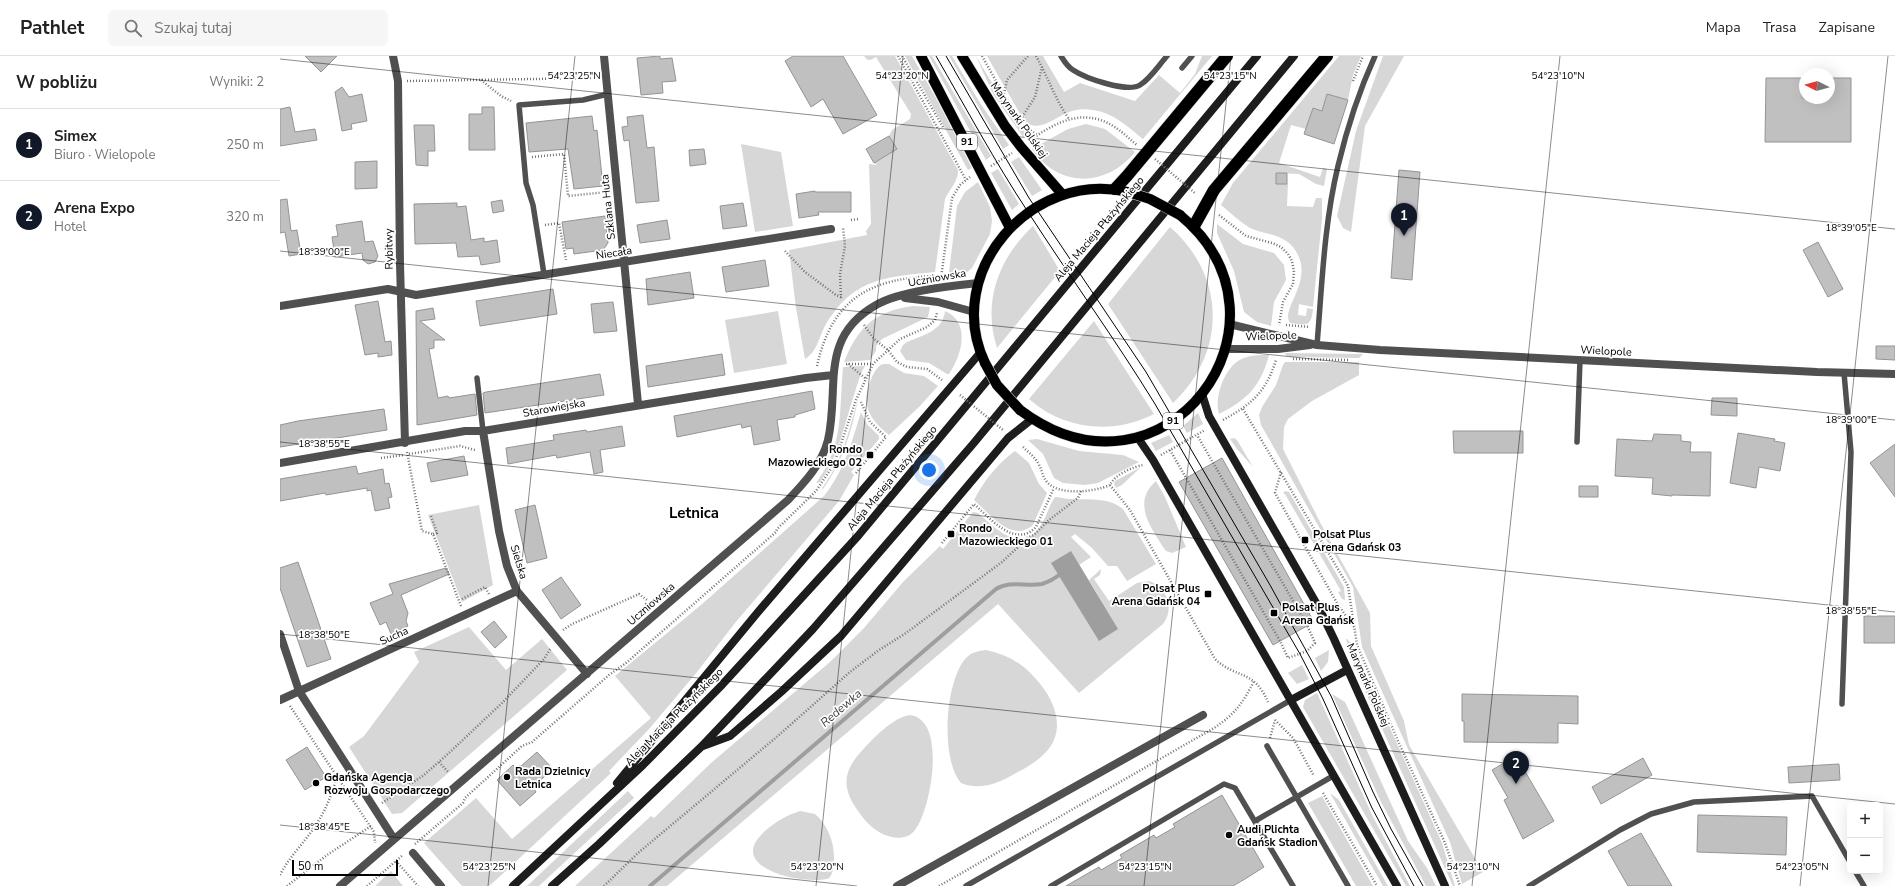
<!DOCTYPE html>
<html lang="pl">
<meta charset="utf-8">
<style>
body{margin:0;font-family:"Nunito Sans",sans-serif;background:#f6f6f6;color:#222}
.controls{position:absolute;right:12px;bottom:12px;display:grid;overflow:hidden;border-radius:6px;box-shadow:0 4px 16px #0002}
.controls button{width:36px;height:36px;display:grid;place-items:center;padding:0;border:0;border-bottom:1px solid #e0e0e0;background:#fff;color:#222;font:20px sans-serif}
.compass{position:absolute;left:1519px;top:12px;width:36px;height:36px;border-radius:50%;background:#fff;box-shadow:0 4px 16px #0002;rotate:276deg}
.scale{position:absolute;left:12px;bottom:10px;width:106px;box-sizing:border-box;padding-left:4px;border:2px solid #000;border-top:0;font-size:11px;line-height:14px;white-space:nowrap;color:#000;-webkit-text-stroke:3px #fff;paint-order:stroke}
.you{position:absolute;left:649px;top:414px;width:14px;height:14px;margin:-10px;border:3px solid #fff;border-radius:50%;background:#1a73e8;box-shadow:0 0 0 6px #1a73e833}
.badge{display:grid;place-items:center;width:26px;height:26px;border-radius:50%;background:#111827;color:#fff;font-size:13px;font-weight:700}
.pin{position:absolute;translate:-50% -33px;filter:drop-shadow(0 1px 2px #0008)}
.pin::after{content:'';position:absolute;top:21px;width:14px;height:12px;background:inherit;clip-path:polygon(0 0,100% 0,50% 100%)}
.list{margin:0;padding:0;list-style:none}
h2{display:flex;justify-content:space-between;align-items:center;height:52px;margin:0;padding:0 16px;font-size:17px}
h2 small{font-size:13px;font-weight:400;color:#767676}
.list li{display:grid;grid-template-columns:26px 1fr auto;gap:12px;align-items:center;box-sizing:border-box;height:72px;padding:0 16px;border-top:1px solid #e0e0e0}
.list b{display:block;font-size:15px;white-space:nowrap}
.list p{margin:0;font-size:13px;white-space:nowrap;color:#767676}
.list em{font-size:13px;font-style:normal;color:#767676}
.icon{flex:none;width:22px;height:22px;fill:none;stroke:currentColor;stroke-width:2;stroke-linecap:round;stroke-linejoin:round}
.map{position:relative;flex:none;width:1615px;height:830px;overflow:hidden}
header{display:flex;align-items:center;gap:24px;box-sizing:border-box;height:56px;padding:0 20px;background:#fff;border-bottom:1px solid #e0e0e0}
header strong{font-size:19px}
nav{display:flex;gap:22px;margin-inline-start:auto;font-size:14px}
.search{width:280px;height:36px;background:#f6f6f6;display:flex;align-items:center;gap:10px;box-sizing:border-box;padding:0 14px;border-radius:6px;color:#767676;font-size:15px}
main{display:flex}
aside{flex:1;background:#fff}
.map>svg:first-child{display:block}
.green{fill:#d7d7d7}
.water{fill:#9e9e9e}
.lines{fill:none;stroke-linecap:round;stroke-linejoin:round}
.stream{stroke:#9e9e9e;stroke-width:4}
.building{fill:#c0c0c0;stroke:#949494}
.primary-casing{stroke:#dbdbdb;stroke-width:11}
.highway-casing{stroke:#dbdbdb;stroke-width:13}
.path{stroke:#727272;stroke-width:2.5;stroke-dasharray:1 2;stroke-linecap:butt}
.lane{stroke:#505050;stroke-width:5.5}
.street{stroke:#505050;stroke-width:8}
.secondary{stroke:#1d1d1d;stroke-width:8}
.primary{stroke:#000;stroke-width:10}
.highway{stroke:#000;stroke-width:12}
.tram{stroke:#000;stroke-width:1}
.primary-bridge-casing{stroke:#dbdbdb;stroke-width:11;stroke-linecap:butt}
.path-bridge{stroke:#727272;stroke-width:2.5;stroke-dasharray:1 2;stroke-linecap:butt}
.primary-bridge{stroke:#000;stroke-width:10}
.ticks{fill:none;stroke:#000;stroke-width:1;stroke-opacity:0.45}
.poi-dot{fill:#000;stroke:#fff;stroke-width:1.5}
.labels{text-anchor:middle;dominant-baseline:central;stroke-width:3.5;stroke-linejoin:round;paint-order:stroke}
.shield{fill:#fff;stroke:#4c4c4c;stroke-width:1}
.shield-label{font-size:10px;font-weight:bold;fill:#000}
.street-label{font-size:11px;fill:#000;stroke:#fff}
.poi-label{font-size:11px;font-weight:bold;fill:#000;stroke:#fff;text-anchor:start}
.water-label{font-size:12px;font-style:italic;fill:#3f3f3f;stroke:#fff}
.district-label{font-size:15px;font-weight:bold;fill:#000;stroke:#fff}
.ticks-label{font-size:10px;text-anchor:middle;fill:#000;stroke:#fff;stroke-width:3.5;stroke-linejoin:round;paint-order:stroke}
</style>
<header>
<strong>Pathlet</strong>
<div class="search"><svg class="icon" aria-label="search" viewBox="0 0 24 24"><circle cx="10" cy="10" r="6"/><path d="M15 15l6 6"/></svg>Szukaj tutaj</div>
<nav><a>Mapa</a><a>Trasa</a><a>Zapisane</a></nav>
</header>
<main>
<aside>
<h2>W pobliżu<small>Wyniki: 2</small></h2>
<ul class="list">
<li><span class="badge">1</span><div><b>Simex</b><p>Biuro · Wielopole</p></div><em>250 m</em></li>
<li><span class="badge">2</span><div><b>Arena Expo</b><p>Hotel</p></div><em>320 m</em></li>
</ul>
</aside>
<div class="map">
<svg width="1615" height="830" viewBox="0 0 1615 830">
<rect width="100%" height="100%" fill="#fff"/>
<path class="green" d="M584 0H615L678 114C679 124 669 134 665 143L655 216C605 221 573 222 545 270 539 281 537 296 525 303L516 252 509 194 587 179 586 175 591 168 589 108 597 109 594 107 616 93 609 80 612 74 630 63 631 58 596 1C591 4 588 6 584 0Z
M625 0H632L656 42 692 112 688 114Z
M649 0H652L711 100 706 104Z
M669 0H672L700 47 729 89 723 93Z
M696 0 735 66 745 76 744 82 713 38Z
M707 0H763L784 36 800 27 855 45 879 19 900 37 915 18 922 0H932L863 83C848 71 834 57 813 54 806 53 799 53 792 55 775 60 758 80 743 63Z
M1059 0H1081L1073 19 1068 44 1047 38 1042 55 1033 52 1026 73 1011 69 999 107 1040 121 1043 112 1047 113 1044 130 1036 128 1019 118 996 117V128H1008L1007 150 1033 151 1036 142H1042V163L1033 251 1019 248 1018 259 1026 260 1027 252 1033 253C1031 272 1026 269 1010 267 999 253 1039 221 1012 190 1000 177 985 179 970 172 960 166 951 157 941 149L953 127Z
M1103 0H1124L1085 70 1071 176 1063 172 1057 160 1076 75Z
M806 68 825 73 855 96C826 132 778 132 752 93L788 73Z
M461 88 501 96 513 170 475 176Z
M739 101 762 134 752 140 731 106Z
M718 113 739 148 732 154 711 117Z
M698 126 710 151 712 165 710 178 692 212 684 219 668 225 677 150 685 136Z
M937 168 963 188 994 197 1004 209 1006 224 994 246 991 270 977 266 964 256 954 215 937 177Z
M753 170 780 215 717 292C702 245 719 202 753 170Z
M890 171C946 220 947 296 893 347L828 248Z
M633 250 650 251 648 261 602 283 596 290V295L590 304 564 306C578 271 595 255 633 250Z
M498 255 507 308 454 317 445 264Z
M665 255C691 266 682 299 669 318H667L649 307 626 304 620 295 623 289 627 286C643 279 663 275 665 255Z
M814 265 874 358C833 379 784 374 749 343Z
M1005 297 1083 298 1079 302 1011 301 1006 300Z
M989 299C981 330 967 344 939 358 934 342 944 314 958 305 967 299 978 299 989 299Z
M1005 306H1079V319L1032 345 1008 363 1004 371 1003 393 1042 470 1090 557 1091 590 1124 665 1129 689 1203 816 1182 828 1170 786 1082 591 1073 531 981 369 979 359 982 351 996 329 1003 309Z
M604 308H609L624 317 644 320 658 330 639 351 609 379C588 362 580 348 592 321 595 315 598 309 604 308Z
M585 310C579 320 577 331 573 342 564 371 558 401 540 426L536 427C564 390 559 355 563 311Z
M578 343C572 375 562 407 543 433L542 432C562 406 569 374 578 343Z
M581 356 587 368 599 380V383L571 416 574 419 559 445 455 567 417 616 370 672 329 715 331 717 217 823 209 830H182L144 787 196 742 232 783 371 662 335 620 421 549 544 440C564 415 572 386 581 356Z
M918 357 923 368 907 377 903 370Z
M889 379 893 386 876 395 871 387Z
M954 382 957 384 973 411 957 393 950 383Z
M757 383 799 395 843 399 859 406 818 427 805 429 783 427 774 422 763 398 748 384Z
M735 395 749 407 759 428 767 437 753 469C732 488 709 457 694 444 703 426 718 407 735 395Z
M861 411 842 429 836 432 834 428 835 425Z
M876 425 885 441 906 491 892 497 886 495 883 491C870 470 852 446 876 425Z
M1005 435 1009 436 1064 531 1065 544 1062 543 1058 536 1061 535 1005 438H1003Z
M775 441C780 441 785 443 791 443 808 444 829 441 843 453L876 508 847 525 837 510H828L812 492 795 478 791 481 811 501 799 509 791 495 838 573 809 524 821 513 820 519 814 523 829 545 857 527 869 525C887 531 895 553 883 568L799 637 718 548 387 830H295L371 760 374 762 431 707 550 606 584 572 623 526 660 490 663 493 693 456 698 457C715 472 742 500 761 469 767 460 769 449 775 441Z
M199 449 213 529 182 546 148 459Z
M189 571 226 614 262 583 287 614 122 757 112 758 69 691 84 680 139 606 134 596Z
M1066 583H1067L1072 588 1162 787 1175 830H1173L1077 617Z
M706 594C726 598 742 607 755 622 775 643 788 675 764 698 756 706 746 712 736 717 720 727 700 735 681 727 660 703 665 625 686 602 692 596 698 595 706 594Z
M1049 594 1048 606 1041 615 1035 602Z
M1022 609 1029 623 1017 628 1008 617Z
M1037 637 1093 761 1130 830H1126L1023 651 1025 644Z
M1052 638 1065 646 1128 785 1147 812 1156 830H1146L1101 746Z
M629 659C668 662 651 754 635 774 626 786 609 782 599 776 589 770 582 761 576 752 557 724 569 707 590 686 601 675 613 663 629 659Z
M348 735 354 742 259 830H247Z
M1050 737 1059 744 1108 830H1103Z
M1042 740 1093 830H1076L1028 747Z
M520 755 535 758C547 768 554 785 554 801 554 808 554 817 549 822 531 830 441 814 485 775 495 766 507 759 520 755Z
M111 815 123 830H95Z"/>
<path class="water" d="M791 495 838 573 819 585 771 507Z"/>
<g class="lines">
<path class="stream" d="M370 830 716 533C730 524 746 531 762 528 768 526 774 523 779 519"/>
</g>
<path class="building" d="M25 0H57L41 16Z
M380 0V3L392 2 396 25 382 26 383 37 361 39 357 2Z
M513 0H563L597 59 563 78 543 43 531 51 505 5Z
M1486 22H1522V42H1549V22H1571V86H1485Z
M62 31 69 41 82 38 87 65 71 68 72 73 62 75 55 36Z
M1047 38 1068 44 1054 88 1024 78 1033 52 1042 55Z
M10 51 15 76 35 73 37 84 0 90V53Z
M202 51H214L215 94H189V58H202Z
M363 59 367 92 374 91 379 145 356 147 349 84 344 85 342 71 348 70 347 61Z
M312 60 314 75 317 74 323 130 294 133 288 93 249 96 246 67Z
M134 69H154L155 95H148V110L136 109Z
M609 80 617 93 594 107 586 93Z
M424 93 426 108 410 110 409 94Z
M97 105V132L75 133V106Z
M1119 114 1140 116 1132 224 1111 222Z
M996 117H1007V128H996Z
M535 135V136H571V156H538L539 159 519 162 516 138Z
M7 143 11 175 17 174 21 198 9 200 5 176 0 177V144Z
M222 144 224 155 213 157 211 146Z
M177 147V151L186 150 191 184 204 182V186L217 184 220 206 201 209 199 200 178 201 176 187 135 188 134 148Z
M463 147 467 170 443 173 440 150Z
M325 160 328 187 323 194 294 198 293 192 286 193 282 166Z
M387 164 390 183 360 187 357 169Z
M82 165 85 186 93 185 98 200 95 206 88 208 83 204 82 197 55 201 52 181 58 180 56 169Z
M1538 186 1563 233 1548 241 1523 194Z
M485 204 489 230 446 236 442 211Z
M410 216 414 242 368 249 366 223Z
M273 233 277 258 200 270 196 245Z
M98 245 105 286 111 285 112 299 98 301V297L85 299 75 249Z
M333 246 337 275 314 277 311 248Z
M153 252 155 263 140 265 165 284H154V292L149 293 158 342 168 340 169 342 195 338 197 359 137 369 136 255Z
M1596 290H1615V304L1596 303Z
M442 298 445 319 368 331 366 310Z
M320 318 324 339 205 357 203 337 206 336Z
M532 335 535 353 515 359V361L497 364 500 384 474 389 471 370 462 372 461 368 397 381 394 360Z
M1432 342H1457V360L1431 359Z
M104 353 107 374 0 391V369L18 365Z
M342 370 345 390 320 394 323 416 314 418 310 396 277 402 276 399 228 408 226 392 274 384 273 379 306 374 307 376Z
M1173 375H1243V397H1174Z
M1458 377 1495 383 1494 385 1505 387 1500 415 1479 411 1476 432 1450 427Z
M1374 378 1401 379V385L1411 386 1410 396H1431L1430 440 1392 439V440L1372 438 1373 422 1335 420 1337 383 1372 385Z
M1615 388V441L1590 407Z
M184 400 188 419 151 426 147 407Z
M942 402 1034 566 993 589 899 426Z
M76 410 78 418 103 413 105 428 109 427 112 441 108 442 110 452 95 455 91 434 87 435V432L46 439 45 437 0 445V423Z
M1299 430H1318V441H1299Z
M255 449 267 502 247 507 235 454Z
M18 506 51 603 27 611 0 532V512Z
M166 512 169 518 121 539 128 557 126 565 128 570 111 578 106 566 100 569 90 547 113 538 109 528Z
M281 521 301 549 281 563 262 534Z
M1584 560H1615V587H1584Z
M214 565 227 581 215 592 201 576Z
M1182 638 1298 640V668L1278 667V687L1184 686V665H1182Z
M27 691 46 721 25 734 6 704Z
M257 696 273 713 253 731 256 736 240 750 217 724 233 709 236 712 240 709 241 710Z
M1236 700 1274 765 1243 783 1224 744 1228 742 1212 714Z
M1363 702 1372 719 1321 748 1312 731Z
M1559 708 1560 724 1509 727 1508 711Z
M942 739 984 811 965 823 953 830H786L819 811 821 814 842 802 840 799 874 779 876 782 895 771 893 768Z
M1418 759 1507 761 1506 799 1417 796Z
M1361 777 1392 830H1348L1328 795Z"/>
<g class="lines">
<defs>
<path id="primary" d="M641 0 730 172
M682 0 725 70 741 91 782 138
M705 307C662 216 752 113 848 136
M740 354C884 462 1029 266 900 159"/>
<path id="highway" d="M835 133 847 120 947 0
M914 170 934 134 1047 0"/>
</defs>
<use href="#primary" class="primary-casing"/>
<use href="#highway" class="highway-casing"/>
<path class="path" d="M618 0 686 124
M622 0 663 71
M702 0 739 66 757 79
M756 0C768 21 775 43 789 63
M201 24 221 40 231 45
M127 25 316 22
M1073 25 1083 0
M724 38 727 24 748 0
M739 66 755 41 762 11
M749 85C774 67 803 51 833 70 842 75 849 83 857 89
M252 101 284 98 288 140 327 136
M711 110 732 97
M939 159 966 180 992 187 1001 191 1008 198 1012 205 1014 216 1013 228 1003 246 999 269
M571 164 579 163
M265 169 279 167 286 204
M505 195 525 216 556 239 561 241 560 218 565 190 563 171
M661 222 672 142 680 129 690 121
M584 269 594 283 608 294 617 306 627 311 647 313 662 324
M1006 269 1030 271
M1013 303 1070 304
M566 308H593
M568 308 585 322
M537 310C552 242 591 222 656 220
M963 353 1068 530 1077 589 1118 685 1165 787 1180 830
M943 364C972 348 986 336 996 304
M743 391C748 396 754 400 758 407 762 413 762 420 767 426 779 440 814 436 830 429 834 419 854 410 864 409
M890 394 1000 585 1008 602 1027 595 1035 587 1027 569 917 379
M127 396 142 475 153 478 181 550
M129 398 180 390 195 394
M881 399 925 374
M101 402 124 399
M1001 416 995 437 1058 549 1074 571
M576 417 606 381 590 366 581 346
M830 429 850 454 935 603C956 623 974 613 988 646
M151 460 157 477 153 478
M662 487 694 448C710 462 735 493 756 471L774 432
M182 543 205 531 209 538
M283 574 292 568 359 538 367 544
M10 650 94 776 95 787
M995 664 1013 682 1034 720
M990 682 995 664
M159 706 168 716
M1043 737 1097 830
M102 747 144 719 170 696 222 647 264 603 271 592
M135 788 183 747 185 742 242 690 252 686 329 619 346 607 496 476 497 473 536 435 554 408 576 344 593 308 620 283 647 271 655 264 657 257
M116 805 138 830
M0 819C8 803 21 790 31 776 43 760 52 740 57 720
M7 830 47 799 91 770
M87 830 123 799
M324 830 358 797 499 679 570 616 599 594 626 577 722 506 737 492 742 484 754 479 769 464 798 442 801 435
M659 830 934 672C955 658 963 647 974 625"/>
<path class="lane" d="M781 0C784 5 788 11 793 14 805 22 847 37 860 29 870 23 879 9 887 0
M902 12 912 0
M264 218 253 149 246 127 239 49 303 44 328 38
M1037 289C1042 229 1044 168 1058 110 1067 72 1079 35 1095 0
M197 322 203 375
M1297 386 1300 304
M1562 648 1571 396 1564 317
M987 690 1068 830
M975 765 1053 720
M1575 815 1584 830
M686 830 1011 644
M771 830 944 728 955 732 1013 830
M1249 830 1340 774 1371 758 1414 746 1532 740 1570 806"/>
<path class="street" d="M113 0 118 25 120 208 125 387
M324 0 358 348
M625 242 658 246 694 256
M0 250 108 233 136 239 551 173
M949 268 1037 289 1100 294 1537 316 1615 318
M946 293H998L1030 289
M203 375 219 475 227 510 237 535 307 618
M0 407 185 375H203L526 322 553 319
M0 578 19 635 114 783
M0 644 237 535
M133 797 161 830
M60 830 508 444C525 426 542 408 548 384 560 332 538 282 596 249 620 235 671 230 699 227
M617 830 923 659"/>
<path class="secondary" d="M922 338 929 360 1039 552 1054 583 1165 830
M858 382 873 404 1117 830
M1011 644 1067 614
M423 690 450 680 501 636 561 580 728 382 752 363
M337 727 478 556 700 297
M233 830 363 709 440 631 578 480 977 0
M272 830 319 788 421 691 533 573 693 388 1014 0"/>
<use href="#primary" class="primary"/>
<use href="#highway" class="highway"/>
<path class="tram" d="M656 0C686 52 715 106 748 156 790 221 835 283 875 348L1020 598 1043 643 1092 752 1134 830
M666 0 749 142 866 316 990 529 1051 640 1093 736 1111 773 1143 830"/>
<defs>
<path id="primary-bridge" d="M848 136 870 143 900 159
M705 307 717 329 740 354"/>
</defs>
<use href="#primary-bridge" class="primary-bridge-casing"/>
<path class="path-bridge" d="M875 103 916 138
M680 339 723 374"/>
<use href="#primary-bridge" class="primary-bridge"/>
</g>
<path class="ticks" d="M0 3 1615 173M0 195 1615 364M0 386 1615 556M0 578 1615 748M0 769 577 830M208 830 295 0M536 830 623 0M864 830 951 0M1192 830 1280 0M1520 830 1608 0"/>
<g class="poi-dot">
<rect x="586" y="395" width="8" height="8" rx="2"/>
<rect x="667" y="474" width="8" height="8" rx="2"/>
<rect x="1021" y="480" width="8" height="8" rx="2"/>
<rect x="924" y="534" width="8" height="8" rx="2"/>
<rect x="990" y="553" width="8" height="8" rx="2"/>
<circle cx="227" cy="721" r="4"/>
<circle cx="36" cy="727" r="4"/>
<circle cx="949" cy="779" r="4"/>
</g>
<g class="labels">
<g class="shield">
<rect x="677" y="78" width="20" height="16" rx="3"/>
<rect x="883" y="357" width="20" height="16" rx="3"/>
</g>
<g class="shield-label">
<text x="687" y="86">91</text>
<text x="893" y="365">91</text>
</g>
<g class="street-label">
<text transform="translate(739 64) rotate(55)">Marynarki Polskiej</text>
<text transform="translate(328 151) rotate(-96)">Szklana Huta</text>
<text transform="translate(819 173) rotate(-50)">Aleja Macieja Płażyńskiego</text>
<text transform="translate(109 193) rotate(-91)">Rybitwy</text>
<text transform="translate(334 197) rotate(-9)">Niecała</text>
<text transform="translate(657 222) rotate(-10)">Uczniowska</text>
<text transform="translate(991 280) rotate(-2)">Wielopole</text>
<text transform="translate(1326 295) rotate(3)">Wielopole</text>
<text transform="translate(274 352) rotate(-10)">Starowiejska</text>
<text transform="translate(612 422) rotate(-50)">Aleja Macieja Płażyńskiego</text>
<text transform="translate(239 506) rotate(73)">Sielska</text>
<text transform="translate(371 548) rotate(-41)">Uczniowska</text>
<text transform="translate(114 580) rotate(-24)">Sucha</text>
<text transform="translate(1088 629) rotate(66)">Marynarki Polskiej</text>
<text transform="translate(394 661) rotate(-45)">Aleja Macieja Płażyńskiego</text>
</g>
<g class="poi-label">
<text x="582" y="393" text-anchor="end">Rondo<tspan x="582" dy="13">Mazowieckiego 02</tspan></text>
<text x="679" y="472">Rondo<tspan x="679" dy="13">Mazowieckiego 01</tspan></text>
<text x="1033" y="478">Polsat Plus<tspan x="1033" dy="13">Arena Gdańsk 03</tspan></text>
<text x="920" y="532" text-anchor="end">Polsat Plus<tspan x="920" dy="13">Arena Gdańsk 04</tspan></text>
<text x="1002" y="551">Polsat Plus<tspan x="1002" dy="13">Arena Gdańsk</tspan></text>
<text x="235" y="715">Rada Dzielnicy<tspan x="235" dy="13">Letnica</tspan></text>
<text x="44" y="721">Gdańska Agencja<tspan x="44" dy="13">Rozwoju Gospodarczego</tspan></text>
<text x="957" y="773">Audi Plichta<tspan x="957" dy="13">Gdańsk Stadion</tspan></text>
</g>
<g class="water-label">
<text transform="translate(561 652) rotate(-41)">Redewka</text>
</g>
<g class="district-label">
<text x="414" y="457">Letnica</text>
</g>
</g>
<g class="ticks-label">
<text x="294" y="23">54°23'25"N</text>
<text x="622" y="23">54°23'20"N</text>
<text x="950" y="23">54°23'15"N</text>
<text x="1278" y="23">54°23'10"N</text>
<text x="1571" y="175">18°39'05"E</text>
<text x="44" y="199">18°39'00"E</text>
<text x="1571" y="367">18°39'00"E</text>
<text x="44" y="391">18°38'55"E</text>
<text x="1571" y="558">18°38'55"E</text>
<text x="44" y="582">18°38'50"E</text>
<text x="44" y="774">18°38'45"E</text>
<text x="209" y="814">54°23'25"N</text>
<text x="537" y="814">54°23'20"N</text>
<text x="865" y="814">54°23'15"N</text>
<text x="1193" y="814">54°23'10"N</text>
<text x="1522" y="814">54°23'05"N</text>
</g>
</svg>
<div class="controls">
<button>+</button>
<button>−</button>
</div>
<svg class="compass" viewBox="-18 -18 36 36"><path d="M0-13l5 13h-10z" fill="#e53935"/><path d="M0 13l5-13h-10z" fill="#767676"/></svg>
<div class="scale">50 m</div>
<div class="you"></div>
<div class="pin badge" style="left:1124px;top:180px">1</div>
<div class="pin badge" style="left:1236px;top:728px">2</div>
</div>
</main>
